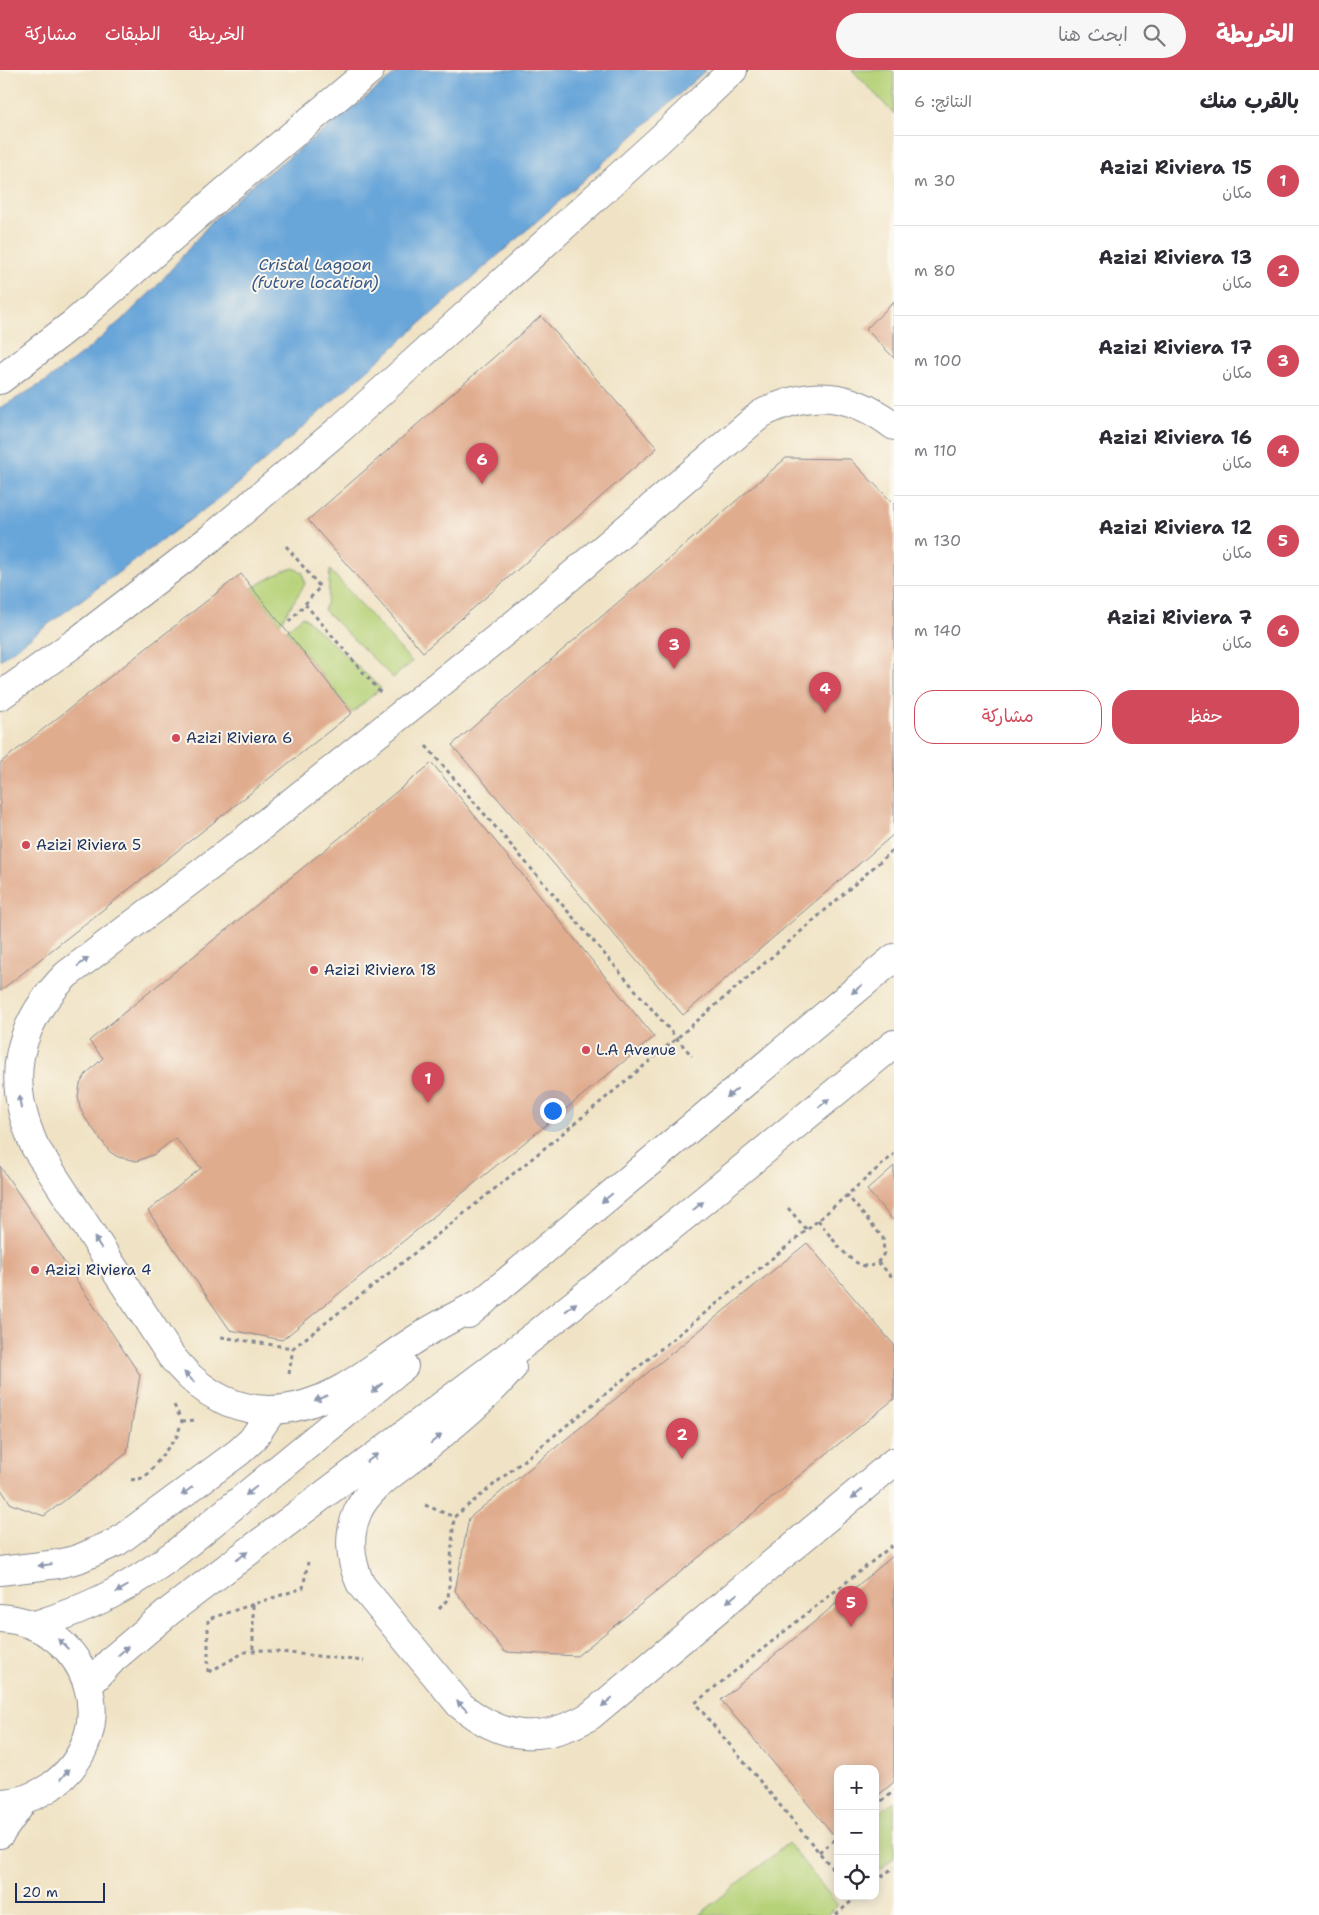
<!DOCTYPE html>
<html lang="ar">
<meta charset="utf-8">
<style>
body{margin:0;font-family:"Shantell Sans","Playpen Sans Arabic",sans-serif;background:#f7f7f7;color:#2b2b33;direction:rtl}
.controls{position:absolute;right:15px;bottom:15px;display:grid;overflow:hidden;border-radius:10px;box-shadow:0 2px 12px #0003}
.controls button{width:45px;height:45px;display:grid;place-items:center;padding:0;border:0;border-bottom:1px solid #e1e1e2;background:#fff;color:#2b2b33;font:25px sans-serif}
.scale{position:absolute;left:15px;bottom:12px;width:90px;box-sizing:border-box;padding-left:5px;border:2px solid #1b2f5e;border-top:0;font-size:14px;line-height:18px;white-space:nowrap;color:#1b2f5e;-webkit-text-stroke:4px #fbf7ec;paint-order:stroke}
.you{position:absolute;left:552px;top:1040px;width:18px;height:18px;margin:-12px;border:4px solid #fff;border-radius:50%;background:#1a73e8;box-shadow:0 0 0 8px #1a73e833}
.badge{display:grid;place-items:center;width:32px;height:32px;border-radius:50%;background:#d1495b;color:#fff;font-size:16px;font-weight:700}
.pin{position:absolute;translate:-50% -41px;filter:drop-shadow(0 1px 2px #0008)}
.pin::after{content:'';position:absolute;top:26px;width:18px;height:15px;background:inherit;clip-path:polygon(0 0,100% 0,50% 100%)}
.list{margin:0;padding:0;list-style:none}
h2{display:flex;justify-content:space-between;align-items:center;height:65px;margin:0;padding:0 20px;font-size:21px}
h2 small{font-size:16px;font-weight:400;color:#7c7c81}
.list li{display:grid;grid-template-columns:32px 1fr auto;gap:15px;align-items:center;box-sizing:border-box;height:90px;padding:0 20px;border-top:1px solid #e1e1e2}
.list b{display:block;font-size:19px;white-space:nowrap}
.list p{margin:0;font-size:16px;white-space:nowrap;color:#7c7c81}
.list em{font-size:16px;font-style:normal;color:#7c7c81}
.actions{display:flex;gap:10px;padding:15px 20px}
.actions a{flex:1;padding:11px 0;border:1px solid #d1495b;border-radius:20px;text-align:center;font-size:18px;color:#d1495b}
.actions .main{background:#d1495b;color:#fff}
.icon{flex:none;width:28px;height:28px;fill:none;stroke:currentColor;stroke-width:2;stroke-linecap:round;stroke-linejoin:round}
.map{position:relative;flex:none;width:894px;height:1845px;overflow:hidden;direction:ltr}
header{display:flex;align-items:center;gap:30px;box-sizing:border-box;height:70px;padding:0 25px;background:#d1495b;color:#fff}
header strong{font-size:24px}
nav{display:flex;gap:28px;margin-inline-start:auto;font-size:18px}
.search{width:350px;height:45px;background:#f7f7f7;display:flex;align-items:center;gap:12px;box-sizing:border-box;padding:0 18px;border-radius:28px;color:#7c7c81;font-size:19px}
main{display:flex}
aside{flex:1;background:#fff}
.map>svg:first-child{display:block}
.green{fill:#b6d278;stroke:#68806b}
.water{fill:#67a5d9;stroke:#416a9c}
.building{fill:#e0ac8e}
.lines{fill:none;stroke-linecap:round;stroke-linejoin:round}
.minor-casing{stroke:#868992;stroke-width:30}
.path{stroke:#868992;stroke-width:3;stroke-dasharray:4 4;stroke-linecap:butt}
.minor{stroke:#fff;stroke-width:28}
.oneway{fill:#8d97ae}
.poi-dot{fill:#d1495b;stroke:#fbf7ec;stroke-width:2}
.labels{text-anchor:middle;dominant-baseline:central;stroke-width:4;stroke-linejoin:round;paint-order:stroke}
.poi-label{font-size:15px;fill:#1b2f5e;stroke:#fbf7ec;text-anchor:start}
.water-label{font-size:16px;font-style:italic;fill:#365889;stroke:#fbf7ec}
</style>
<header>
<strong>الخريطة</strong>
<div class="search"><svg class="icon" aria-label="search" viewBox="0 0 24 24"><circle cx="10" cy="10" r="6"/><path d="M15 15l6 6"/></svg>ابحث هنا</div>
<nav><a>الخريطة</a><a>الطبقات</a><a>مشاركة</a></nav>
</header>
<main>
<aside>
<h2>بالقرب منك<small>النتائج: 6</small></h2>
<ul class="list">
<li><span class="badge">1</span><div><b>Azizi Riviera 15</b><p>مكان</p></div><em>30 m</em></li>
<li><span class="badge">2</span><div><b>Azizi Riviera 13</b><p>مكان</p></div><em>80 m</em></li>
<li><span class="badge">3</span><div><b>Azizi Riviera 17</b><p>مكان</p></div><em>100 m</em></li>
<li><span class="badge">4</span><div><b>Azizi Riviera 16</b><p>مكان</p></div><em>110 m</em></li>
<li><span class="badge">5</span><div><b>Azizi Riviera 12</b><p>مكان</p></div><em>130 m</em></li>
<li><span class="badge">6</span><div><b>Azizi Riviera 7</b><p>مكان</p></div><em>140 m</em></li>
</ul>
<div class="actions"><a class="main">حفظ</a><a>مشاركة</a></div>
</aside>
<div class="map">
<svg width="894" height="1845" viewBox="0 0 894 1845">
<rect width="100%" height="100%" fill="#fbf7ec"/>
<filter id="ink" filterUnits="userSpaceOnUse"><feTurbulence type="fractalNoise" baseFrequency=".02" numOctaves="2"/><feDisplacementMap in="SourceGraphic" scale="10" xChannelSelector="R" yChannelSelector="G"/><feConvolveMatrix kernelMatrix="1 2 1 2 8 2 1 2 1" color-interpolation-filters="sRGB"/></filter>
<filter id="wash" filterUnits="userSpaceOnUse"><feTurbulence type="fractalNoise" baseFrequency=".0096" numOctaves="4" result="noise"/><feDisplacementMap in="SourceGraphic" scale="20" xChannelSelector="R" yChannelSelector="G"/><feGaussianBlur stdDeviation="1.12" result="paint"/><feColorMatrix in="noise" values="0 0 0 0 0 0 0 0 0 0 0 0 0 0 0 0 0 1.4 0 .05"/><feComposite in="paint" operator="in"/></filter>
<g filter="url(#wash)">
<rect width="100%" height="100%" fill="#f0e3c5"/>
<path class="green" d="M852 0H890L894 2V44Z
M294 498 303 503 305 514 280 553 252 518 283 501Z
M330 500 412 592 393 608 324 540 328 527Z
M303 546 381 618 352 643 286 560Z
M894 1731V1788L875 1804V1746Z
M788 1773 838 1835 827 1845H699Z"/>
<path class="water" d="M400 0H706L604 92 237 415 0 590V338L46 311 87 280 126 246 157 216 212 151 253 114 343 46Z"/>
<g id="blocks">
<path class="building" d="M894 232V288L866 259Z
M541 246 657 378 423 582 308 450Z
M786 388 850 389 894 434V764L683 945 452 675Z
M241 504 352 643 0 921V693Z
M432 693 654 967 282 1270 230 1260 148 1141 201 1098 175 1068 155 1084 137 1091 118 1087 110 1082 85 1048 80 1038 78 1026 80 1014 86 1004 103 988 89 971Z
M0 1096 140 1305 127 1383 44 1446 11 1434 0 1418Z
M894 1096V1151L867 1120Z
M807 1173 894 1275V1329L577 1586 505 1582 455 1521 469 1448Z
M894 1485V1712L875 1728V1699H838V1759L833 1764 721 1630Z"/>
</g>
</g>
<g filter="url(#ink)">
<use href="#blocks" fill-opacity="0" stroke="#868992" stroke-width="1"/>
<g class="lines">
<defs>
<path id="minor" d="M0 310 74 253 224 122 370 0
M0 626 76 572 211 468 341 358 659 70 733 0
M483 1232C459 1244 435 1256 413 1271 389 1286 367 1304 343 1318 277 1355 218 1346 171 1286L35 1077C5 1010 15 957 66 905L243 771 517 552 761 344C810 319 850 322 894 356
M468 1244 894 888
M512 1298C484 1331 452 1356 419 1383 398 1400 370 1416 358 1441 347 1466 350 1491 361 1515L460 1635C504 1671 542 1673 590 1646L894 1392
M0 1501 58 1494 78 1489 117 1472 239 1382 252 1370 272 1341
M0 1548C91 1554 126 1664 50 1717 36 1726 18 1733 0 1733
M35 1555C92 1537 129 1518 177 1482L404 1296
M88 1616 114 1588 171 1540 533 1267 686 1145 894 974
M0 1764 24 1730"/>
</defs>
<use href="#minor" class="minor-casing"/>
<path class="path" d="M286 476 320 517 289 552
M305 534 381 623
M426 676 692 986
M788 1138 807 1160
M818 1150C831 1166 865 1221 884 1183L883 1168 847 1125
M878 1192 894 1209
M221 1267 293 1278C499 1119 700 953 894 779
M289 1304 293 1278
M182 1351 196 1350
M131 1410 143 1408 148 1404 177 1366 182 1351 173 1333
M425 1435 454 1447
M253 1535V1580
M439 1539 448 1529 454 1447 807 1160 894 1084
M208 1602V1549L303 1518 308 1492
M209 1602 245 1582 261 1580 364 1591
M875 1736 894 1721
M819 1782 838 1767
M838 1805 695 1633 894 1474
M875 1812 894 1797
M836 1845 857 1826"/>
<use href="#minor" class="minor"/>
</g>
<defs><path id="oneway-solid" d="M-6-.8H1V-3.2L6.5 0L1 3.2V.8H-6Z" transform="scale(1.25)"/></defs>
<g class="oneway">
<use href="#oneway-solid" transform="translate(83 892) rotate(-37)"/>
<use href="#oneway-solid" transform="translate(857 919) rotate(140)"/>
<use href="#oneway-solid" transform="translate(732 1023) rotate(140)"/>
<use href="#oneway-solid" transform="translate(20 1032) rotate(-99)"/>
<use href="#oneway-solid" transform="translate(824 1033) rotate(-39)"/>
<use href="#oneway-solid" transform="translate(607 1128) rotate(140)"/>
<use href="#oneway-solid" transform="translate(698 1136) rotate(-39)"/>
<use href="#oneway-solid" transform="translate(98 1173) rotate(-123)"/>
<use href="#oneway-solid" transform="translate(571 1237) rotate(-38)"/>
<use href="#oneway-solid" transform="translate(189 1307) rotate(-136)"/>
<use href="#oneway-solid" transform="translate(377 1318) rotate(141)"/>
<use href="#oneway-solid" transform="translate(321 1328) rotate(158)"/>
<use href="#oneway-solid" transform="translate(436 1369) rotate(-39)"/>
<use href="#oneway-solid" transform="translate(372 1388) rotate(-37)"/>
<use href="#oneway-solid" transform="translate(187 1421) rotate(143)"/>
<use href="#oneway-solid" transform="translate(251 1421) rotate(141)"/>
<use href="#oneway-solid" transform="translate(857 1424) rotate(140)"/>
<use href="#oneway-solid" transform="translate(242 1486) rotate(-37)"/>
<use href="#oneway-solid" transform="translate(45 1495) rotate(173)"/>
<use href="#oneway-solid" transform="translate(122 1519) rotate(149)"/>
<use href="#oneway-solid" transform="translate(732 1528) rotate(140)"/>
<use href="#oneway-solid" transform="translate(63 1574) rotate(-136)"/>
<use href="#oneway-solid" transform="translate(123 1581) rotate(-42)"/>
<use href="#oneway-solid" transform="translate(607 1632) rotate(140)"/>
<use href="#oneway-solid" transform="translate(462 1636) rotate(-136)"/>
<use href="#oneway-solid" transform="translate(65 1704) rotate(-47)"/>
</g>
</g>
<g class="poi-dot">
<circle cx="176" cy="668" r="5"/>
<circle cx="26" cy="775" r="5"/>
<circle cx="314" cy="900" r="5"/>
<circle cx="586" cy="980" r="5"/>
<circle cx="35" cy="1200" r="5"/>
</g>
<g class="labels">
<g class="poi-label">
<text x="186" y="668">Azizi Riviera 6</text>
<text x="36" y="775">Azizi Riviera 5</text>
<text x="324" y="900">Azizi Riviera 18</text>
<text x="596" y="980">L.A Avenue</text>
<text x="45" y="1200">Azizi Riviera 4</text>
</g>
<g class="water-label">
<text x="315" y="194">Cristal Lagoon<tspan x="315" dy="18">(future location)</tspan></text>
</g>
</g>
</svg>
<div class="controls">
<button>+</button>
<button>−</button>
<button><svg class="icon" aria-label="locate" viewBox="0 0 24 24"><circle cx="12" cy="12" r="6"/><path d="M12 2v4M12 18v4M2 12h4M18 12h4"/></svg></button>
</div>
<div class="scale">20 m</div>
<div class="you"></div>
<div class="pin badge" style="left:428px;top:1033px">1</div>
<div class="pin badge" style="left:682px;top:1389px">2</div>
<div class="pin badge" style="left:674px;top:599px">3</div>
<div class="pin badge" style="left:825px;top:643px">4</div>
<div class="pin badge" style="left:851px;top:1557px">5</div>
<div class="pin badge" style="left:482px;top:414px">6</div>
</div>
</main>
